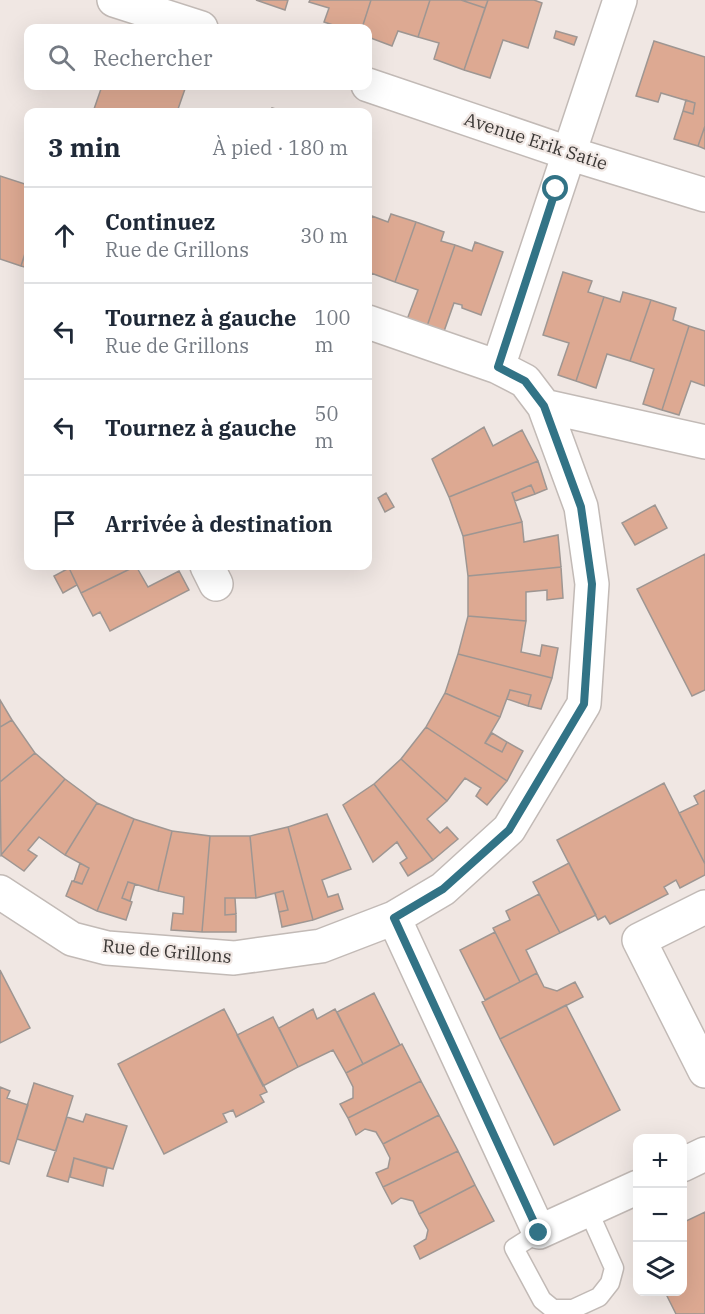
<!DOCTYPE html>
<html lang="fr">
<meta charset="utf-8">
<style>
body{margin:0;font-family:"IBM Plex Serif",serif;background:#f2f2f3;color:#1f2937}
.controls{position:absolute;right:18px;bottom:18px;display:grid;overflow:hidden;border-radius:12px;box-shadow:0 6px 24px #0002}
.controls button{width:54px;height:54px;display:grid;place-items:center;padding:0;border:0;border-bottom:2px solid #e0e1e3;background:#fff;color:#1f2937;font:30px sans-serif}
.stop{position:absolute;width:18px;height:18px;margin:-14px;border:4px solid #327386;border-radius:50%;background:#fff}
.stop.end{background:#327386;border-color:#fff;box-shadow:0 2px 6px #0008}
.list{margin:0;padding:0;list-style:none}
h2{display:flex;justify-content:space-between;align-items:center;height:78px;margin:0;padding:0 24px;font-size:26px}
h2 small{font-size:20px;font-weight:400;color:#747a83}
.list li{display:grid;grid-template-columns:39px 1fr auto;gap:18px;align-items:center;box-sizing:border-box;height:96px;padding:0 24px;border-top:2px solid #e0e1e3}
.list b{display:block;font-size:22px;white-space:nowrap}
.list p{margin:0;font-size:20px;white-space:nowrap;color:#747a83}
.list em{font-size:20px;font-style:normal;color:#747a83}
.icon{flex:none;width:33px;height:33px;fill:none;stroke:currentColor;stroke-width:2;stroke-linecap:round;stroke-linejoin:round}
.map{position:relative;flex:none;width:705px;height:1314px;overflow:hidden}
.search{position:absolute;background:#fff;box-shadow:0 6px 24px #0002;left:24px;top:24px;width:348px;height:66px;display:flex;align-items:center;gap:15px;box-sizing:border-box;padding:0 21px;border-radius:12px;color:#747a83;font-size:22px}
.panel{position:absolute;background:#fff;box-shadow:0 6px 24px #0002;left:24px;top:108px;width:348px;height:462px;border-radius:12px}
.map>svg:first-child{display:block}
.building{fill:#dda992;stroke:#9e9692;stroke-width:1.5}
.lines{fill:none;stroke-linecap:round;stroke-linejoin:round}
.lane-casing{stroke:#c2bab6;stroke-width:21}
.street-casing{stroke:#c2bab6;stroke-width:36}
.secondary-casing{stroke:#c2bab6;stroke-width:36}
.lane{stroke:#fff;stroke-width:18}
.street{stroke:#fff;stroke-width:33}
.secondary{stroke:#fff;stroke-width:33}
.route{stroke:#327386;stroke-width:8}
.labels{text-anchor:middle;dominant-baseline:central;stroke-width:4.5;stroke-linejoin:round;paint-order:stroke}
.street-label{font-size:18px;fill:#3a3735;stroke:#f0e7e3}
</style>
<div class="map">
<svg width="705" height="1314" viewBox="0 0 705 1314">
<rect width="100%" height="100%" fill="#f0e7e3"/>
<path class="building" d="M256 0H288L285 10Z
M310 0H371L362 28H342L324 22 329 8 309 2Z
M371 0H430L418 37 398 31 392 46 368 37V28H362Z
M430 0H461L485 8 464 70 434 59 439 43 418 37Z
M461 0H488L485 8Z
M488 0H534L542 3 528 48 503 40 490 78 464 70Z
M556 31 577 37 574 45 554 38Z
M654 41 705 57V126L698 146 674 139 683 111 693 114 695 103 661 93 658 102 636 96Z
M102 86H186L177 112H93Z
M686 100 695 103 693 114 683 111Z
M272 108 287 112H270Z
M705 126V149L698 146Z
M0 176 28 185V244L21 266 0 259Z
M391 214 416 222 395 282 371 273 368 284V228L372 216 388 222Z
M416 222 444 232 441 241 455 245 425 332 405 325 418 290 395 282Z
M475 242 503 252 481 315 462 308V305L454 303 442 337 425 332 455 245 472 251Z
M26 251 28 252V268L21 266Z
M563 272 592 281 588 292 604 297 576 381 558 375 569 343 543 335Z
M623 292 651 300 630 361 607 354 596 388 576 381 604 297 620 302Z
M651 300 676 308 673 320 689 326 662 410 643 404 654 369 630 361Z
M689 326 705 331V386L691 381 679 415 662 410Z
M484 427 493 446 522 430 538 461 449 497 432 459Z
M538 461 547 489 535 494 531 485 512 493 522 522 463 536 449 497Z
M531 485 535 494 515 501 512 493Z
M386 493 394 507 385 512 378 498Z
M655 505 667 528 635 545 622 523Z
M522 522 524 542 558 535 561 567 468 576 463 536Z
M705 554V690L692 696 637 589Z
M74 566H136L81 593 69 568Z
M136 566 148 587 179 571 189 590 110 631 100 612 93 616 81 593Z
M561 567 563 598 547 600V590L526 592V621L468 616V576Z
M69 568 77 585 63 593 54 576Z
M468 616 526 621 521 652 540 656 542 645 558 648 552 678 458 654Z
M458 654 552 678 541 709 528 706 531 695 510 690 500 717 445 693Z
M510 690 531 695 528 706 507 699Z
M445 693 500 717 485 743 502 752 507 742 523 751 507 781 426 727Z
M0 700 12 720 0 727Z
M12 720 35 753 0 782V727Z
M426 727 507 781 487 805 476 796 481 788 465 778 447 801 401 759Z
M492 733 507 742 502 752 485 743Z
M35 753 65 779 1 855 0 782Z
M401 759 447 801 427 819 440 833 447 827 458 839 433 860 374 784Z
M65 779 97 803 65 855 39 837 28 850 37 856 24 871 1 855Z
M664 783 705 864V875L680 888 676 880 664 887 668 894 610 924 605 916 598 920 557 840Z
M374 784 433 860 408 876 400 863 407 858 397 842 373 862 343 805Z
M705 790V864L679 813 698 804 694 796Z
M97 803 134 819 97 911 66 896 72 881 82 884 89 868 65 855Z
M327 814 351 869 322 880 328 897 338 894 343 909 313 920 288 827Z
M134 819 172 831 158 891 128 882 122 898 132 902 126 920 97 911Z
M288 827 313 920 282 927 279 912 288 910 283 891 256 898 250 836Z
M172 831 210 836 202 932 171 930 173 913 183 914 184 897 158 891Z
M210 836H250L256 898H225V915L236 914V932H202Z
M80 863 89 868 82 884 74 881Z
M569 863 596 915 560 933 533 882Z
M128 882 135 884 130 901 122 898Z
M283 891 288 910 279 912 275 893Z
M539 894 560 933 526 950 537 973 520 982 493 928 510 920 506 911Z
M225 898H235L236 914 225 915Z
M495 932 520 982 485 1000 460 950Z
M0 970 30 1028 0 1043Z
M537 973 544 987 557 991 575 982 583 997 500 1039 482 1002Z
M374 993 400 1045 363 1064 337 1012Z
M566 1005 620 1110 554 1145 500 1039Z
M224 1009 267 1092 260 1095 264 1102 236 1117 233 1110 223 1114 227 1122 164 1154 118 1064Z
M313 1009 317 1019 335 1009 363 1064 346 1073 333 1050 298 1067 279 1028Z
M273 1017 298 1067 263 1086 237 1035Z
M402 1044 421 1081 348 1118 340 1104 353 1098V1087L346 1073Z
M421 1081 439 1115 383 1144 376 1132 365 1129 356 1135 348 1118Z
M34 1083 73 1096 56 1151 17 1139Z
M0 1087 10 1091 7 1098 28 1105 9 1164 0 1161Z
M86 1114 127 1126 113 1169 74 1158 68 1182 47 1176 67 1117 83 1122Z
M439 1115 458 1151 383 1187 376 1173 388 1168 390 1158 383 1144Z
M458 1151 475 1185 419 1214 413 1201 401 1198 392 1204 383 1187Z
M74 1158 107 1168 103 1186 70 1177Z
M475 1185 494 1221 420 1259 414 1246 426 1239 428 1230 419 1214Z
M705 1212V1314H676L665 1292H682V1223Z"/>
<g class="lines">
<defs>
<path id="lane" d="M539 1232 514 1248 542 1300 553 1309H573L599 1297 610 1283 614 1268 588 1210"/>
<path id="street" d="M368 322 498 367
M544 406 705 442
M207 566 216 584
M0 892 72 939 107 948 234 958 321 946 394 918 443 889 509 829 584 704 592 584 581 507 544 406 525 381 498 367 620 0
M705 907 639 940 705 1071
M394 918 539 1232 638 1187
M682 1165 705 1154"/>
<path id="secondary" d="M114 0 201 28
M368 85 568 153 705 195"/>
</defs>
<use href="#lane" class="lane-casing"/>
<use href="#street" class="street-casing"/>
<use href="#secondary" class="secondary-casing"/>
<use href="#lane" class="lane"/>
<use href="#street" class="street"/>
<use href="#secondary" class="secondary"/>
</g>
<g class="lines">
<path class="route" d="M539 1233 394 918 443 889 509 830 584 704 592 584 581 507 544 406 525 381 498 367 556 189"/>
</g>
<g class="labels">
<g class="street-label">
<text transform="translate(536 141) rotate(18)">Avenue Erik Satie</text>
<text transform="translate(167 951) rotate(5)">Rue de Grillons</text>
</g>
</g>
</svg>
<div class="controls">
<button>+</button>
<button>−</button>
<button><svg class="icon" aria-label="layers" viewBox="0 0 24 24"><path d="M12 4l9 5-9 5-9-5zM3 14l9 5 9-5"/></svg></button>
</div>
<div class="stop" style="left:556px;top:189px"></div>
<div class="stop end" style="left:539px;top:1233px"></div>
<div class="search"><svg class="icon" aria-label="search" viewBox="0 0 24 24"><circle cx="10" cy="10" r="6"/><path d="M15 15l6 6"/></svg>Rechercher</div>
<section class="panel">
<h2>3 min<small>À pied · 180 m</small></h2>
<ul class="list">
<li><svg class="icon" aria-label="ahead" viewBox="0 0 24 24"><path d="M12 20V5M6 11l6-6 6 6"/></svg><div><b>Continuez</b><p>Rue de Grillons</p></div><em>30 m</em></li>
<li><svg class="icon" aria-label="left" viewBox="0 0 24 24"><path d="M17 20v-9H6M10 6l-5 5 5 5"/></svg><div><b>Tournez à gauche</b><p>Rue de Grillons</p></div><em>100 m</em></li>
<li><svg class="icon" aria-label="left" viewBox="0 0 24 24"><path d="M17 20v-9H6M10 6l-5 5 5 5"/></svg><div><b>Tournez à gauche</b></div><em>50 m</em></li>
<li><svg class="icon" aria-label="arrive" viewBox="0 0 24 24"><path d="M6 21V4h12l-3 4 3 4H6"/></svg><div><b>Arrivée à destination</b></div></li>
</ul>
</section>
</div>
